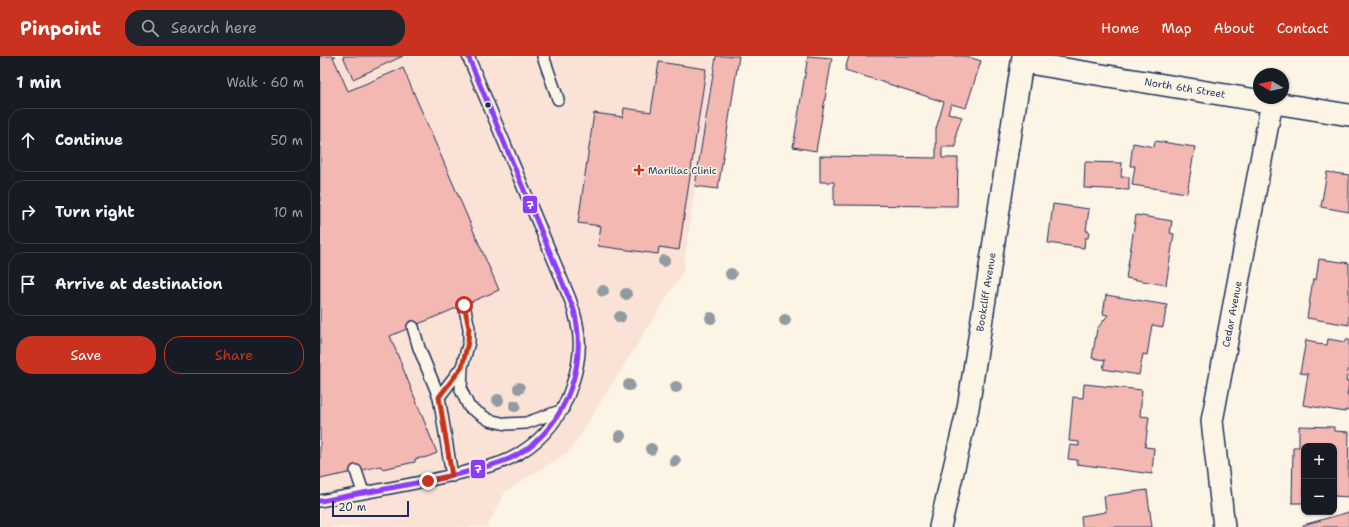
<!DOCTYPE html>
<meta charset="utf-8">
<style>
body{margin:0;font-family:"Shantell Sans",sans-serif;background:#20242c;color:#f1f3f6}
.controls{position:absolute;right:12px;bottom:12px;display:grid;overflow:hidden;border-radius:8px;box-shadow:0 1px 3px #0004}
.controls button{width:36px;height:36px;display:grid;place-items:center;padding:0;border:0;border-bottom:1px solid #363941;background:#171b24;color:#f1f3f6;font:20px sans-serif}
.compass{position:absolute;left:933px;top:12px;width:36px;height:36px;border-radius:50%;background:#171b24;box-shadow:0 1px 3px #0004;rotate:279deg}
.scale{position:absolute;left:12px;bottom:10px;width:77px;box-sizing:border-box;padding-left:4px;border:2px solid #1b2f5e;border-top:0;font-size:11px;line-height:14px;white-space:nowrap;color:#1b2f5e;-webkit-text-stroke:3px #fcf5e5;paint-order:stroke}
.stop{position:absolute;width:12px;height:12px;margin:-9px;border:3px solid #c8321e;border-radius:50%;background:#fff}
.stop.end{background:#c8321e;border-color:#fff;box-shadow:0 1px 4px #0008}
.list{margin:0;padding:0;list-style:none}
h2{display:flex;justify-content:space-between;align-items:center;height:52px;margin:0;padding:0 16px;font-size:17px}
h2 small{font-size:13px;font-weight:400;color:#9ea1a6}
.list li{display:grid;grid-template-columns:26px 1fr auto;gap:12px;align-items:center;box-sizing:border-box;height:64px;margin:0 8px 8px;padding:0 8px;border:1px solid #363941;border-radius:16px}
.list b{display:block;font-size:15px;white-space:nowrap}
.list em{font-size:13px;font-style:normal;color:#9ea1a6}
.actions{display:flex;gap:8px;padding:12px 16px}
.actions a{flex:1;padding:9px 0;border:1px solid #c8321e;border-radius:16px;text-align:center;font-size:14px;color:#c8321e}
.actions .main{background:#c8321e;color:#fff}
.icon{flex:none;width:22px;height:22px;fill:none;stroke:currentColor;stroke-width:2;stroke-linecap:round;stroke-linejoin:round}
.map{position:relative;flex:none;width:1029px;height:471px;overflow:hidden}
header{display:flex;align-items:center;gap:24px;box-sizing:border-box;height:56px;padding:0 20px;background:#c8321e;color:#fff}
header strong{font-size:19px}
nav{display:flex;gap:22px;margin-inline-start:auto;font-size:14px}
.search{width:280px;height:36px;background:#20242c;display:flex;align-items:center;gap:10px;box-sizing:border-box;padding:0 14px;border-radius:16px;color:#9ea1a6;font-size:15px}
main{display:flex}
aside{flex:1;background:#171b24}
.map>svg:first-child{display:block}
.built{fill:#fae3d6}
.building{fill:#f4b8b3;stroke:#1b2f5e}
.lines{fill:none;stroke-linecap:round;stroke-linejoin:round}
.lane-casing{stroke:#1b2f5e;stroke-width:14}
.street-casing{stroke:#1b2f5e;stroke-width:24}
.lane{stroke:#fcf5e5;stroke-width:11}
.street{stroke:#fcf5e5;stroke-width:21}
.bus-1-casing{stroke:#fcf5e5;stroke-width:8}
.bus-1{stroke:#8b3cf7;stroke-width:5}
.tree{fill:#919ca2}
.route{stroke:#c8321e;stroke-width:5}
.bus-dot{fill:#1b2f5e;stroke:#fcf5e5;stroke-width:1.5}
.poi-dot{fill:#c8321e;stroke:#fcf5e5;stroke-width:1.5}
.labels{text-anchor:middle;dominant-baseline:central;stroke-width:3;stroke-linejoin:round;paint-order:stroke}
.street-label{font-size:10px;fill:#1b2f5e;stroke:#fcf5e5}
.poi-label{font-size:10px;fill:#1b2f5e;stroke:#fcf5e5;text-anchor:start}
.line-badge{stroke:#fcf5e5;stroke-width:1.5}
.badge-label{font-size:11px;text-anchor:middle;font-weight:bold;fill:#fff}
</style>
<header>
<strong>Pinpoint</strong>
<div class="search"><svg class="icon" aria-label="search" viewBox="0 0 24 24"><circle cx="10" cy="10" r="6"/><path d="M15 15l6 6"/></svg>Search here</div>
<nav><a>Home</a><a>Map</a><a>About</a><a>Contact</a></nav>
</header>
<main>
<aside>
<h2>1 min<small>Walk · 60 m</small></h2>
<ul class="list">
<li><svg class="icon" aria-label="ahead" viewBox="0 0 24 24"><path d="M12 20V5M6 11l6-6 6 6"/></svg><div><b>Continue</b></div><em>50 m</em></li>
<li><svg class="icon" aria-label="right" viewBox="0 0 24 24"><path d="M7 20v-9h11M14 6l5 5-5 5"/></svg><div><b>Turn right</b></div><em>10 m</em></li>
<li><svg class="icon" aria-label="arrive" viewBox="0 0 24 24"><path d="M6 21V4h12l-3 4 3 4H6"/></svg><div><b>Arrive at destination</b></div></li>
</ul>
<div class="actions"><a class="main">Save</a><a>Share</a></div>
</aside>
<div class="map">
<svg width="1029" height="471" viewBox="0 0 1029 471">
<rect width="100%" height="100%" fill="#fcf5e5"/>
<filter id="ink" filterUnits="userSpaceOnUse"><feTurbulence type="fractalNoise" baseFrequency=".025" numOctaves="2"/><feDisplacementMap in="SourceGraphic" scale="8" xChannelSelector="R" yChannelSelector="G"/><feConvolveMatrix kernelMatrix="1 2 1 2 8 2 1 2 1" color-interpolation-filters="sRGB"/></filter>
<g filter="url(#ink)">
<path class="built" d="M0 0H394L363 216 250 395 186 435 167 471H0Z"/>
<path class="building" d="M0 0H16L13 1 28 35 83 12 179 234 70 280 117 397 107 401 95 403V406L62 413 61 410 0 423Z
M23 0H83L33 23Z
M396 0H419L398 133 375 130Z
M488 0 512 2 496 95 473 91Z
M529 0H645L661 5 646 52 631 48 628 57 642 61 636 77V91H622V102H638L637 150 514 149V126H500V100L616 102V73L624 46 525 14Z
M339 6 386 13 359 194 339 191 338 198 278 190 281 170 258 167 274 57 303 61 304 52 331 56Z
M835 85 875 91 867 137 812 129 815 110H810L813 87 834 91Z
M765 106 802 107 801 121H809V134L764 132Z
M1007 116 1029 119V156L1001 151Z
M733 148 769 153 766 175H769L768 182H765L764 192 728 187Z
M816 159 852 165 850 177 854 178 846 229 806 222Z
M999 203 1029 207V269L987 262 993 223 996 224Z
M786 239 847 249 843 271 832 269 827 299 823 298 819 319 783 313 785 304 772 302 777 273 788 259 783 258Z
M1008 283 1025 286 1026 283 1029 284V311L1026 325 1029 326 1027 340 1029 341V355L1025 354V356L983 349 988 318 980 317 986 284 996 286V288L1007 289Z
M764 328 822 334 820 360 829 361 825 391 834 392 832 418 757 408V404L748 403 750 389 759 390V386L749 385 753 341 763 342Z
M979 370 1014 371V375L1029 376 1028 420H1029V441L1014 440V390H984V447H972L973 391H979Z
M827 434 832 471H762L761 460 786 456 784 440Z
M1029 456V471H983V469Z"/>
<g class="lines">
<defs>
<path id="lane" d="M223 0 238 43
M93 271 99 292 119 341 132 420
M142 311 141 334 149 351 169 364 186 368 206 367 243 354
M119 341 142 311 149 286V272L144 249
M36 415 43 436
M0 445C50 435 100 428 149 415 167 411 185 407 200 397 226 381 243 358 252 329 263 297 261 274 250 243L148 0"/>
<path id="street" d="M702 6 1029 59
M620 471 648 352 703 0
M904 471 892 365 952 46"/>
</defs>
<use href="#lane" class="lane-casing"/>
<use href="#street" class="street-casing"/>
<use href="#lane" class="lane"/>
<use href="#street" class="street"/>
<defs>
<path id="bus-1" d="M0 445C48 436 96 428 143 417 160 412 179 409 195 400 221 386 240 362 250 334 260 307 261 282 254 254L148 0"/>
</defs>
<use href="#bus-1" class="bus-1-casing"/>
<use href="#bus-1" class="bus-1"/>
</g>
<g class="tree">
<circle cx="344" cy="205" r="6"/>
<circle cx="411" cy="218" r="6"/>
<circle cx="283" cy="235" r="6"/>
<circle cx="306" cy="238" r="6"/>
<circle cx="300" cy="261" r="6"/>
<circle cx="391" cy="262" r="6"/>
<circle cx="465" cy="264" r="6"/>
<circle cx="309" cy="329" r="6"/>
<circle cx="356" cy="331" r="6"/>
<circle cx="199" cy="332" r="6"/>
<circle cx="178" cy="344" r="6"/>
<circle cx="195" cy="350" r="6"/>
<circle cx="300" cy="380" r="6"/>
<circle cx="331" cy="393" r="6"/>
<circle cx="355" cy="405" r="6"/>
</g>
</g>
<g class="lines" filter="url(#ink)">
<path class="route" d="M108 425 132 420 119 341 142 311 148 286 149 272 144 249"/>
</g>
<circle class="bus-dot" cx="168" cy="49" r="3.5"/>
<path class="poi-dot" d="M317 108h4v4h4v4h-4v4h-4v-4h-4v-4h4z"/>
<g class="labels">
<g class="street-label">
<text transform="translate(865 32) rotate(9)">North 6th Street</text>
<text transform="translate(666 236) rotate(-81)">Bookcliff Avenue</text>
<text transform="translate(912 258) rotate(-79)">Cedar Avenue</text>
</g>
<g class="poi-label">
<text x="328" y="114">Marillac Clinic</text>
</g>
</g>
<g class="line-badge">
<rect x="202" y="139" width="16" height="19" rx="4" fill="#8b3cf7"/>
<rect x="150" y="403" width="16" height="20" rx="4" fill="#8b3cf7"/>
</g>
<g class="badge-label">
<text x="210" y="153">7</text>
<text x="158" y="417">7</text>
</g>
</svg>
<div class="controls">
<button>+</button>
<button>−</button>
</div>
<svg class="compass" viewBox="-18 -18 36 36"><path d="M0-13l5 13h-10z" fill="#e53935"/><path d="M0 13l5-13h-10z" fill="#9ea1a6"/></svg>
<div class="scale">20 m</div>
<div class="stop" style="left:144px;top:249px"></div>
<div class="stop end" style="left:108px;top:425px"></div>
</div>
</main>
